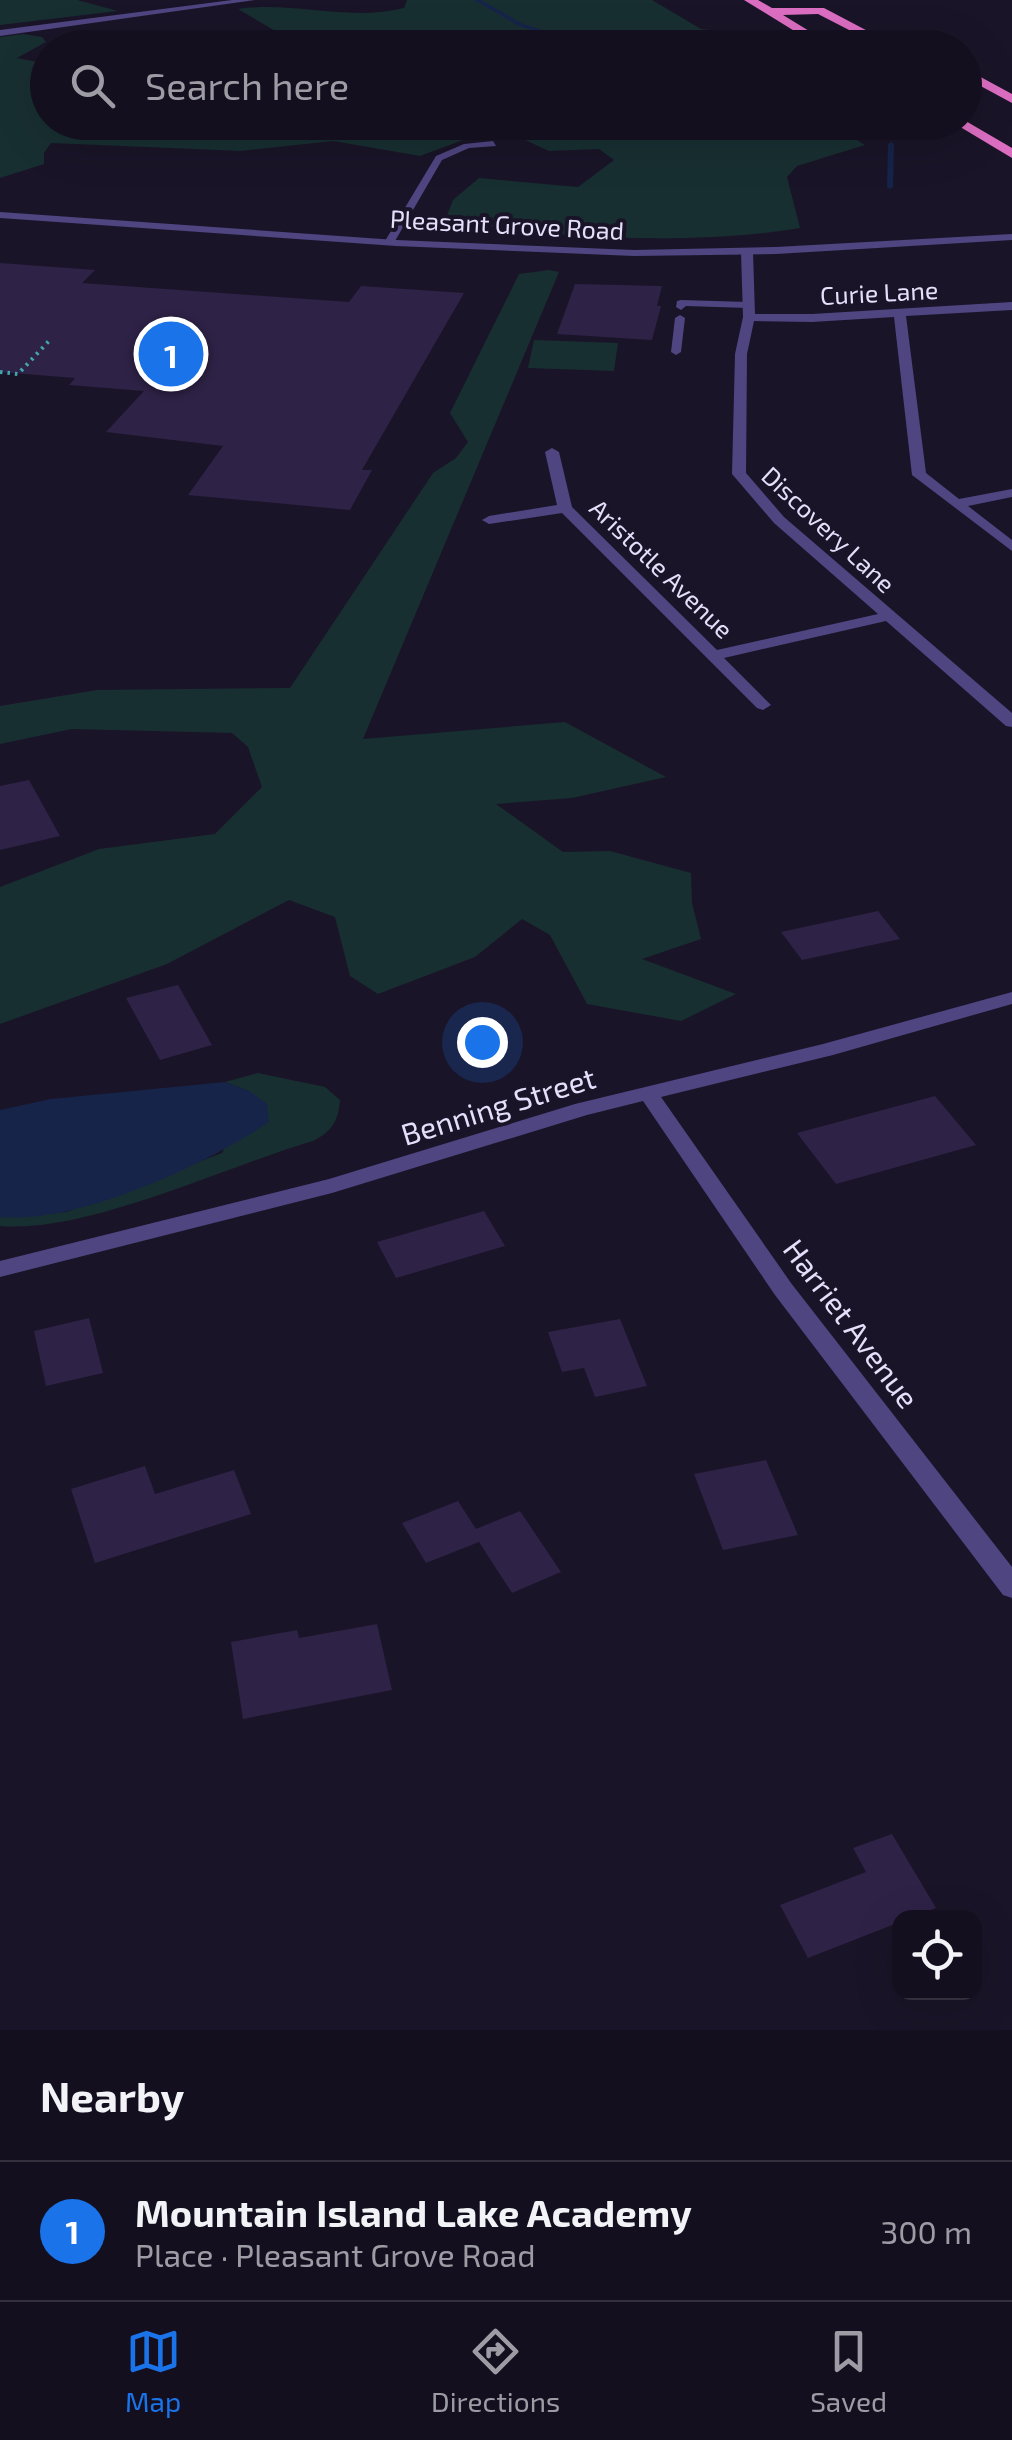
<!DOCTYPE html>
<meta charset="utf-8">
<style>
body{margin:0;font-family:"Exo 2",sans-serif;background:#1d1827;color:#f1f3f6}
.controls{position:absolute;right:30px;bottom:30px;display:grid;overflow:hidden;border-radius:20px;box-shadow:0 10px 40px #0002}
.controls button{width:90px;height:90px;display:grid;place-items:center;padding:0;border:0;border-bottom:2px solid #332f3c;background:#140f1e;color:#f1f3f6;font:50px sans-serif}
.you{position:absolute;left:482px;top:1042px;width:35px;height:35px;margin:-25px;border:8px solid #fff;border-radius:50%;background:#1a73e8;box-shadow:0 0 0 15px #1a73e833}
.badge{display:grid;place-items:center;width:65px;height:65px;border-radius:50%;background:#1a73e8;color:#fff;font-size:32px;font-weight:700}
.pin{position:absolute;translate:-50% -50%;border:5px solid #fff;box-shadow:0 2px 10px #0006}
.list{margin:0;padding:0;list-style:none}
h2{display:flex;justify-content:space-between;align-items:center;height:130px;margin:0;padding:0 40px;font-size:42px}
h2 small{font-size:32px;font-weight:400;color:#9d9ca4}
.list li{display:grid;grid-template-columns:65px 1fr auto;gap:30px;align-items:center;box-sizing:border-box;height:140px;padding:0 40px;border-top:2px solid #332f3c}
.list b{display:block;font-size:38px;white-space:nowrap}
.list p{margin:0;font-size:32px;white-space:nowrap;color:#9d9ca4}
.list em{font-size:32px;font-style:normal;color:#9d9ca4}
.icon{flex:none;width:55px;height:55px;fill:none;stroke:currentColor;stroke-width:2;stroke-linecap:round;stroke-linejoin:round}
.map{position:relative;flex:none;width:1012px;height:2030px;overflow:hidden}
.search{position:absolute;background:#140f1e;box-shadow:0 10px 40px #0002;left:30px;right:30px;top:30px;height:110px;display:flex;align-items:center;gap:25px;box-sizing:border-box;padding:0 35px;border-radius:55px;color:#9d9ca4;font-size:38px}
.sheet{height:270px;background:#140f1e}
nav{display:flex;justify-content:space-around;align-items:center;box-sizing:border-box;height:140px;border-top:2px solid #332f3c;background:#140f1e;font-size:28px;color:#9d9ca4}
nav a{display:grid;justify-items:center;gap:5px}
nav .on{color:#1a73e8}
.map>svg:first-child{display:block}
.green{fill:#182f31}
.water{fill:#16244a}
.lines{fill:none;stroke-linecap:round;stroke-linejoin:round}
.stream{fill:#16244a;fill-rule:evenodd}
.building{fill:#2e2246}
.path{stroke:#41a6ad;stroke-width:4;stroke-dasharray:2.5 5;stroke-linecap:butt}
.service{fill:#4f4581;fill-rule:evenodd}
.minor{fill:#4f4581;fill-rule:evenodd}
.tertiary{fill:#4f4581;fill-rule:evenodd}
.trunk{fill:#dc6ec2;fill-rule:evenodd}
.labels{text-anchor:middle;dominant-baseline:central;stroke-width:8;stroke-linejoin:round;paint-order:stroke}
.far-street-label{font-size:25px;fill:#e6dffb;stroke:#1a1428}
.street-label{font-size:30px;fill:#e6dffb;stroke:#1a1428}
</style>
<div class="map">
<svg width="1012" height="2030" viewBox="0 0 1012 2030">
<rect width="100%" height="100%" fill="#1a1428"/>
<path class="green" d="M0 0H77L118 11 0 25Z
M407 0H652L701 29 736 33 761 47H119L162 39 181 47 277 32 238 9C293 1 350 22 404 8Z
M23 34 42 37 46 42 17 58 47 64 48 122 488 123 463 140 420 156 333 141 240 151 51 143 44 153V164L0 178V37Z
M856 123 862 125 846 133 865 145 797 166 787 177 800 228C699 245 546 240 446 218L453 200 479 178 578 187 614 160 599 149 549 151 523 139 524 123Z
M549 270 559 272 363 739 565 722 666 777 572 798 496 804 563 852 610 851 691 873 692 903 701 939 642 959 736 994 681 1021 587 1004 550 935 522 919 475 957 378 994 350 976 335 917 289 900 167 964 0 1024V887L99 849 215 834 262 787 248 747 232 733 72 729 0 744V706L97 690 290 688 433 473 456 458 468 442 450 413 519 274Z
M534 340 618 343 614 371 528 368Z
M258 1073 325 1087 340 1100C338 1122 332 1131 313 1141 223 1167 89 1233 0 1226V1217L66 1212 222 1153 249 1091 225 1082Z"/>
<path class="water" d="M225 1082 249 1091 267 1104 269 1122C205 1165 78 1224 0 1217V1110L51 1099Z"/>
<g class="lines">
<path class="stream" d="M474 0H481L523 24 602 48H592L519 26Z
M875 122H881L892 139H888Z
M891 142 894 144 893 187 890 189 887 187 888 144Z"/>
</g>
<path class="building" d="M0 263 95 270 82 283 349 302 361 286 464 293 362 470H372L350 510 188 495 223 446 106 432 144 391 69 385 75 378 0 372Z
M575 284 662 286 657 306H661L652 340 557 334Z
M29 780 60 836 0 850V786Z
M878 911 900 939 802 960 781 932Z
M178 985 212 1045 160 1060 126 998Z
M935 1096 976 1145 836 1184 797 1133Z
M484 1211 505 1246 396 1278 377 1242Z
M89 1318 103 1373 46 1386 34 1331Z
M620 1319 647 1386 595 1397 584 1368 562 1372 548 1332Z
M766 1460 798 1535 723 1550 694 1474Z
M145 1466 155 1494 234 1470 251 1514 95 1563 71 1489Z
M458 1501 476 1529 520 1511 561 1572 512 1593 479 1542 426 1563 402 1523Z
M377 1624 392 1690 243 1719 231 1642 297 1630 299 1638Z
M892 1834 936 1908 912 1918H900V1922L808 1958 780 1905 866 1872 853 1848Z"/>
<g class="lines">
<path class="path" d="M0 372 18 374 49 341"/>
<path class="service" d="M493 141 496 146 469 148 442 160 395 241 387 243 385 241 436 156 464 144Z
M681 300 748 302 753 305 748 308 686 306 681 310 676 307 677 301Z
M680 315 685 318 681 352 676 355 671 352 675 318Z"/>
<path class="minor" d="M232 0H255L0 36V30Z
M747 249 753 252 755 314H812L1012 302V310L906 316 926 473 959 499 1012 489V497L968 506 1012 540V551L912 475 894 317 812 322 754 321 747 354 746 473 784 517 1012 713V727L1006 726 886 621 724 658 771 705 763 710 757 708 562 513 489 524 482 520 489 516 557 505 545 452 552 448 559 452 572 507 717 650 878 614 774 523 732 474 735 354 743 317 741 252Z
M1012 992V1004L833 1055 661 1097 791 1283 1012 1567V1598L1003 1595 775 1295 643 1101 587 1115 332 1193 0 1277V1261L329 1179 575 1104 823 1044Z"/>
<path class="tertiary" d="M0 212 396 240 634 250 776 247 1012 234V240L776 254 634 256 396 246 0 218Z"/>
<path class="trunk" d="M744 0H758L772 8H824L900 48H884L818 14 783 15 837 48H822Z
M964 68 1012 94V103L964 77Z
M964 120 1012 148V158L952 122Z"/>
</g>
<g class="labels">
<g class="far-street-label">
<text transform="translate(507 224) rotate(3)">Pleasant Grove Road</text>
<text transform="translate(879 292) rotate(-3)">Curie Lane</text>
<text transform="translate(829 529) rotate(43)">Discovery Lane</text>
<text transform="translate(662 568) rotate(44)">Aristotle Avenue</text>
</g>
<g class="street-label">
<text transform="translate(498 1105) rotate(-17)">Benning Street</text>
<text transform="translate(852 1323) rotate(53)">Harriet Avenue</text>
</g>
</g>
</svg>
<div class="controls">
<button><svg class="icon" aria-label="locate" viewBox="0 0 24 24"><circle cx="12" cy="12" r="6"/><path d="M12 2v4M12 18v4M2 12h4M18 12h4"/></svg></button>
</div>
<div class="you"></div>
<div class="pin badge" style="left:171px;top:354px">1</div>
<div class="search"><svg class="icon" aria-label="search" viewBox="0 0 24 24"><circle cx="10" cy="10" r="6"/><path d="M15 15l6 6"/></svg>Search here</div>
</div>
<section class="sheet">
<h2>Nearby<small></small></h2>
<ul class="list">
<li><span class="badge">1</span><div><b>Mountain Island Lake Academy</b><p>Place · Pleasant Grove Road</p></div><em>300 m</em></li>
</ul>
</section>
<nav>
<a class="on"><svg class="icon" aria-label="map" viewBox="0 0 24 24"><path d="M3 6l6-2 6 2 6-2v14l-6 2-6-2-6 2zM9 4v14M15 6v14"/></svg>Map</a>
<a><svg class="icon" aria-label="directions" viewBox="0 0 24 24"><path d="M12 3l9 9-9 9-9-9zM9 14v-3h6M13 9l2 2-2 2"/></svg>Directions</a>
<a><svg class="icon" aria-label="saved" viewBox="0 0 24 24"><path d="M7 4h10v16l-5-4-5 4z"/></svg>Saved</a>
</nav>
